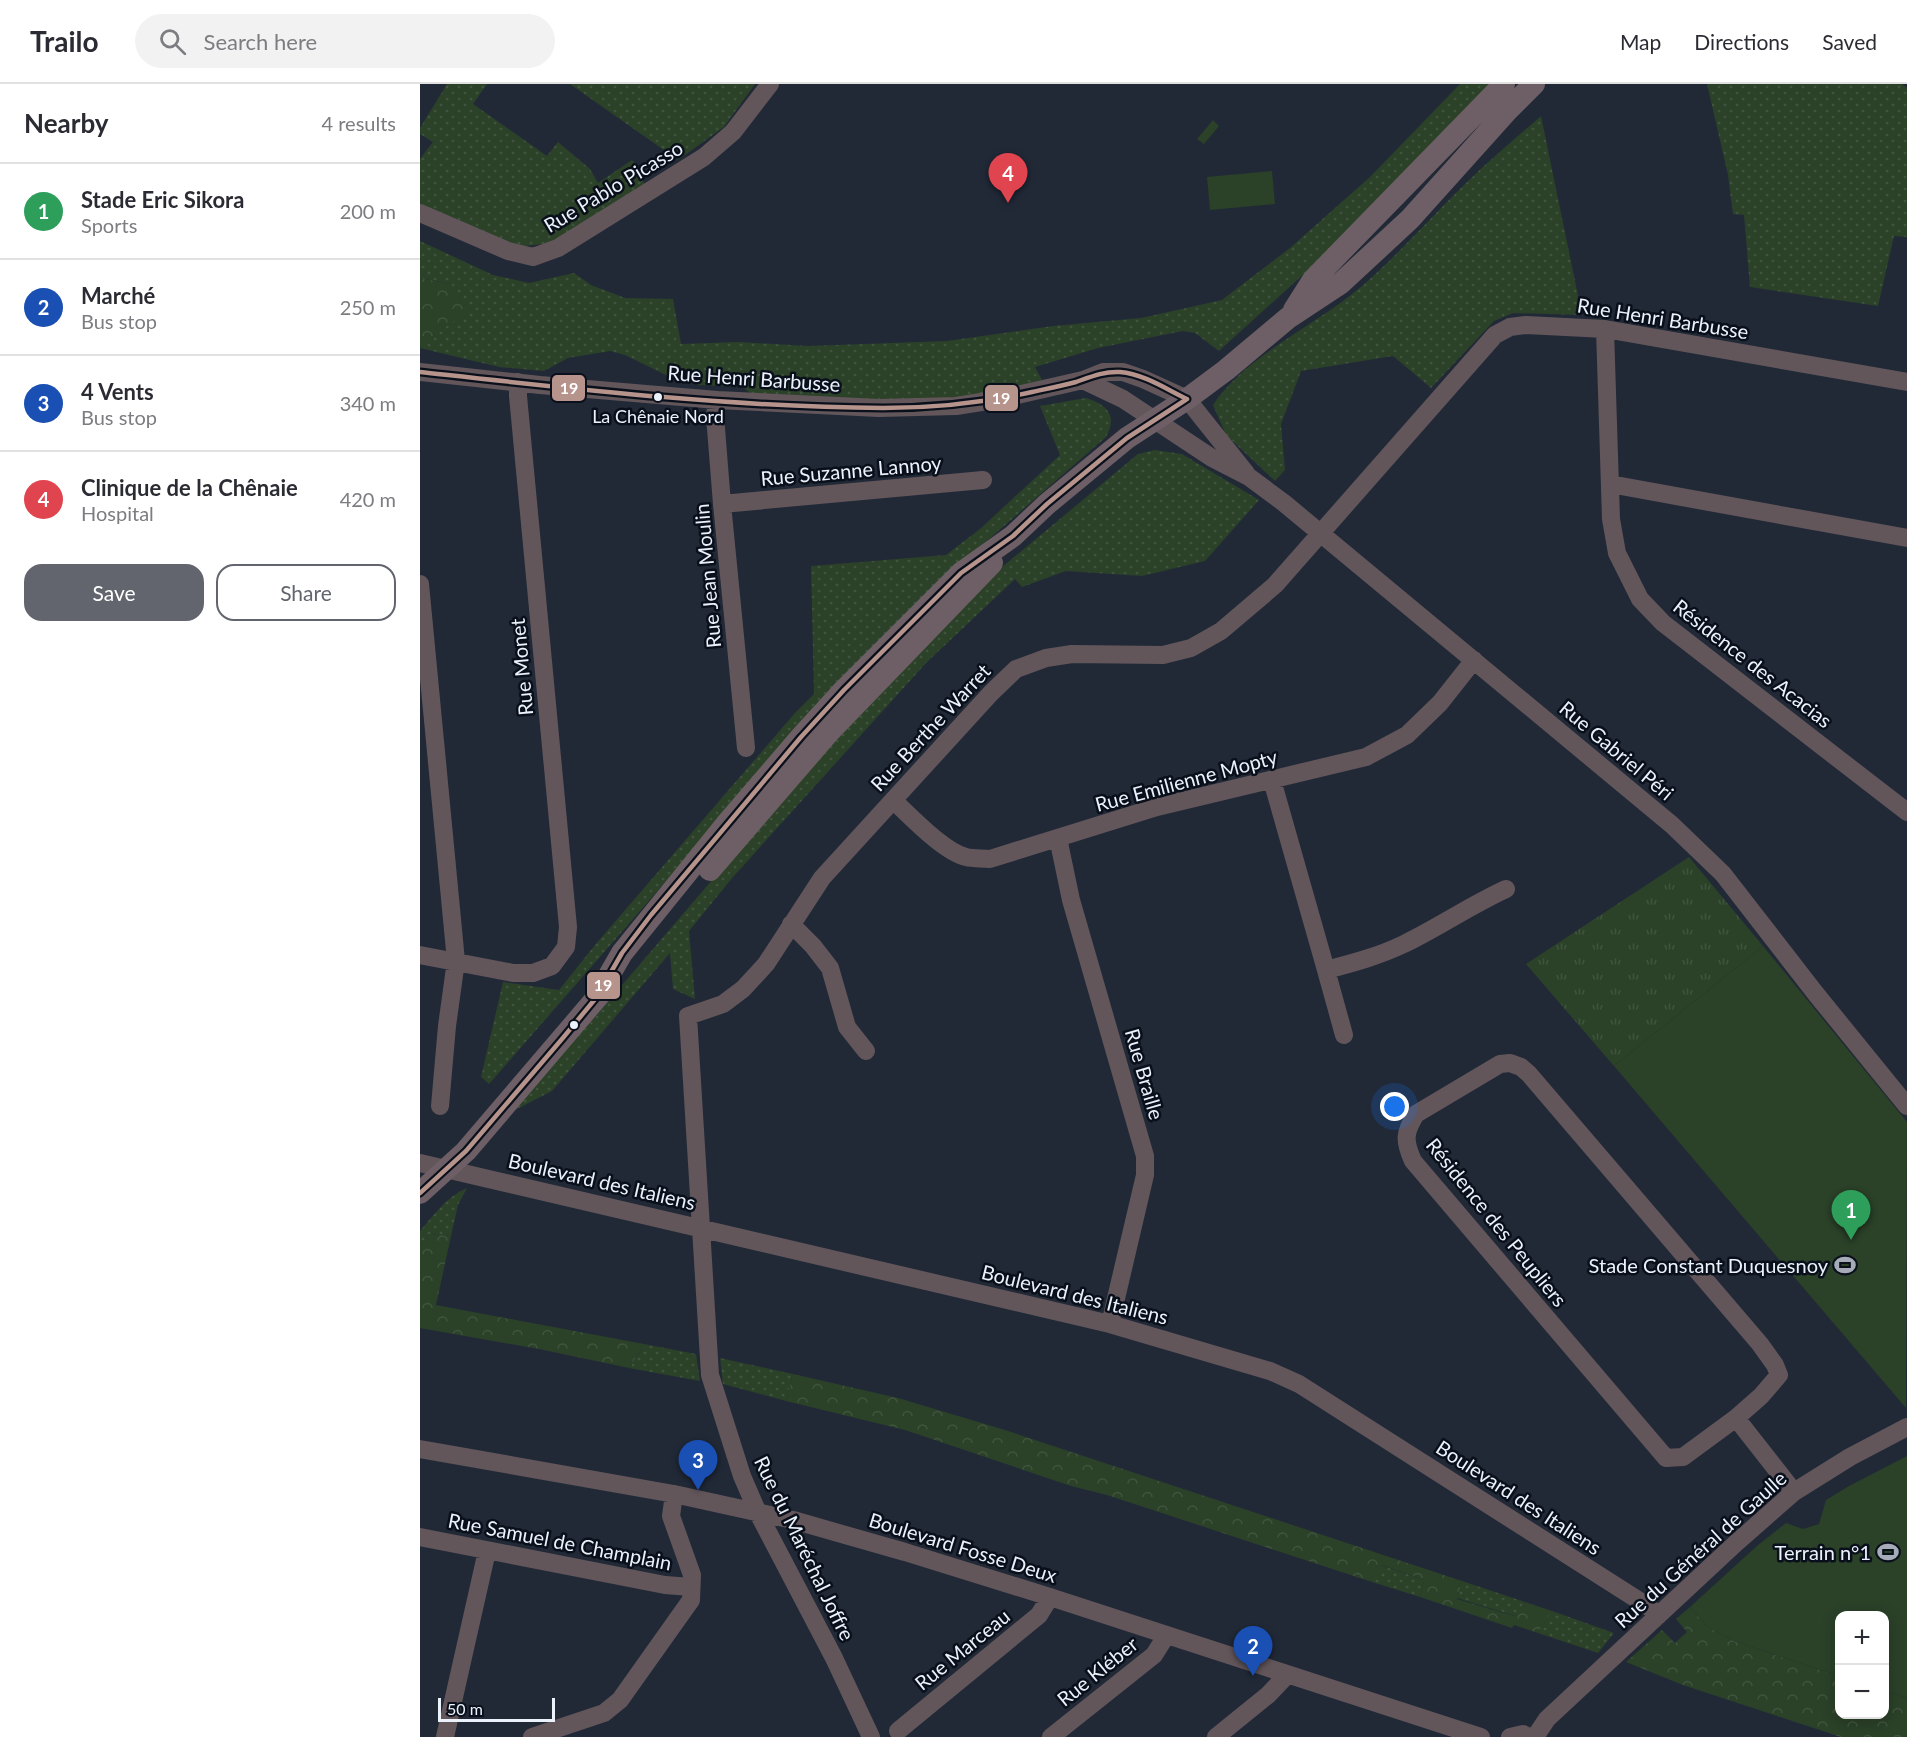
<!DOCTYPE html>
<meta charset="utf-8">
<style>
body{margin:0;font-family:Lato,sans-serif;background:#f2f2f3;color:#2b2b33}
.controls{position:absolute;right:18px;bottom:18px;display:grid;overflow:hidden;border-radius:12px;box-shadow:0 3px 15px #0003}
.controls button{width:54px;height:54px;display:grid;place-items:center;padding:0;border:0;border-bottom:2px solid #e1e1e2;background:#fff;color:#2b2b33;font:30px sans-serif}
.scale{position:absolute;left:18px;bottom:15px;width:117px;box-sizing:border-box;padding-left:6px;border:3px solid #ecf2fc;border-top:0;font-size:16px;line-height:21px;white-space:nowrap;color:#ecf2fc;-webkit-text-stroke:4px #09101b;paint-order:stroke}
.you{position:absolute;left:975px;top:1023px;width:21px;height:21px;margin:-15px;border:4px solid #fff;border-radius:50%;background:#1a73e8;box-shadow:0 0 0 9px #1a73e833}
.badge{display:grid;place-items:center;width:39px;height:39px;border-radius:50%;background:#62656e;color:#fff;font-size:20px;font-weight:700}
.pin{position:absolute;translate:-50% -50px;filter:drop-shadow(0 2px 3px #0008)}
.pin::after{content:'';position:absolute;top:32px;width:21px;height:18px;background:inherit;clip-path:polygon(0 0,100% 0,50% 100%)}
.list{margin:0;padding:0;list-style:none}
h2{display:flex;justify-content:space-between;align-items:center;height:78px;margin:0;padding:0 24px;font-size:26px}
h2 small{font-size:20px;font-weight:400;color:#7c7c81}
.list li{display:grid;grid-template-columns:39px 1fr auto;gap:18px;align-items:center;box-sizing:border-box;height:96px;padding:0 24px;border-top:2px solid #e1e1e2}
.list b{display:block;font-size:22px;white-space:nowrap}
.list p{margin:0;font-size:20px;white-space:nowrap;color:#7c7c81}
.list em{font-size:20px;font-style:normal;color:#7c7c81}
.actions{display:flex;gap:12px;padding:18px 24px}
.actions a{flex:1;padding:14px 0;border:2px solid #62656e;border-radius:18px;text-align:center;font-size:21px;color:#62656e}
.actions .main{background:#62656e;color:#fff}
.icon{flex:none;width:33px;height:33px;fill:none;stroke:currentColor;stroke-width:2;stroke-linecap:round;stroke-linejoin:round}
.map{position:relative;flex:none;width:1487px;height:1653px;overflow:hidden}
header{display:flex;align-items:center;gap:36px;box-sizing:border-box;height:84px;padding:0 30px;background:#fff;border-bottom:2px solid #e1e1e2}
header strong{font-size:28px}
nav{display:flex;gap:33px;margin-inline-start:auto;font-size:21px}
.search{width:420px;height:54px;background:#f2f2f3;display:flex;align-items:center;gap:15px;box-sizing:border-box;padding:0 21px;border-radius:33px;color:#7c7c81;font-size:22px}
main{display:flex}
aside{flex:1;background:#fff}
.map>svg:first-child{display:block}
.grass{fill:url(#grass-dots)}
.forest{fill:url(#forest-crowns)}
.park{fill:url(#park-tufts)}
.garden{fill:#2b4128}
.lines{fill:none;stroke-linecap:round;stroke-linejoin:round}
.minor{stroke:#62565b;stroke-width:18}
.major{stroke:#6d5f65;stroke-width:22}
.bus-1-casing{stroke:#09101b;stroke-width:9}
.bus-1{stroke:#b6938b;stroke-width:4.5}
.bus-dot{fill:#ecf2fc;stroke:#09101b;stroke-width:2}
.labels{text-anchor:middle;dominant-baseline:central;stroke-width:5;stroke-linejoin:round;paint-order:stroke}
.bus-label{font-size:18px;fill:#ecf2fc;stroke:#09101b}
.street-label{font-size:20px;fill:#ecf2fc;stroke:#09101b}
.poi-label{font-size:20px;fill:#ecf2fc;stroke:#09101b;text-anchor:end}
.line-badge{stroke:#09101b;stroke-width:2}
.badge-label{font-size:16px;text-anchor:middle;font-weight:bold;fill:#fff}
</style>
<header>
<strong>Trailo</strong>
<div class="search"><svg class="icon" aria-label="search" viewBox="0 0 24 24"><circle cx="10" cy="10" r="6"/><path d="M15 15l6 6"/></svg>Search here</div>
<nav><a>Map</a><a>Directions</a><a>Saved</a></nav>
</header>
<main>
<aside>
<h2>Nearby<small>4 results</small></h2>
<ul class="list">
<li><span class="badge" style="background:#2e9e5b">1</span><div><b>Stade Eric Sikora</b><p>Sports</p></div><em>200 m</em></li>
<li><span class="badge" style="background:#1a4fb4">2</span><div><b>Marché</b><p>Bus stop</p></div><em>250 m</em></li>
<li><span class="badge" style="background:#1a4fb4">3</span><div><b>4 Vents</b><p>Bus stop</p></div><em>340 m</em></li>
<li><span class="badge" style="background:#e0444e">4</span><div><b>Clinique de la Chênaie</b><p>Hospital</p></div><em>420 m</em></li>
</ul>
<div class="actions"><a class="main">Save</a><a>Share</a></div>
</aside>
<div class="map">
<svg width="1487" height="1653" viewBox="0 0 1487 1653">
<defs>
<pattern id="grass-dots" width="8" height="8" patternUnits="userSpaceOnUse" patternTransform="scale(1.5)"><rect width="8" height="8" fill="#2b4128"/><path d="M2 2h.1M6 6h.1" fill="none" stroke="#40543d" stroke-width="1.8" stroke-linecap="round"/></pattern>
<pattern id="forest-crowns" width="20" height="18" patternUnits="userSpaceOnUse" patternTransform="scale(1.5)"><rect width="20" height="18" fill="#2b4128"/><path d="M2 6a3 3 0 1 1 6 0M12 15a3 3 0 1 1 6 0" fill="none" stroke="#40543d"/></pattern>
<pattern id="park-tufts" width="24" height="20" patternUnits="userSpaceOnUse" patternTransform="scale(1.5)"><rect width="24" height="20" fill="#2b4128"/><path d="M3 7l-1-3M5 7V3M7 7l1-3M15 17l-1-3M17 17v-4M19 17l1-3" fill="none" stroke="#40543d"/></pattern>
</defs>
<rect width="100%" height="100%" fill="#212937"/>
<path class="grass" d="M27 0H67L53 20 127 72 138 58 170 85 178 99 212 76 221 85 224 100 131 159 106 162H86L0 120V75L13 58 0 50V44Z
M150 0H335L304 43 258 76Z
M1040 0H1072L930 148 799 267 775 249 763 247 678 264 615 283 622 296 586 306 544 313 489 318 332 311 323 303 278 301 252 294 205 271 190 267 148 274 124 287 79 283 0 264V258H5L31 200 0 194V157L73 191 109 199 154 189 171 201 205 214 253 215 261 260 318 258 388 262 527 257 633 242 721 234 802 216 870 164 950 93Z
M1287 0H1482L1487 4V153L1474 152 1458 222 1330 203 1324 131 1313 130 1308 91Z
M1121 32 1162 231 1093 229 1074 237 1011 304 973 272 881 287 861 340 865 386 855 397 806 351 793 321C826 271 897 241 942 202 978 171 1009 135 1043 102 1067 78 1095 55 1121 32Z
M666 314C687 321 698 331 686 353L554 468 350 678 69 1000 61 993 83 898 139 906 175 861 375 629 394 610 391 482 526 471 560 445 640 371 620 322Z
M735 366 762 370 839 416 785 477 722 492 646 487 602 503 595 495 506 579 313 793 269 847 275 915 253 905 250 869 132 1007 95 1026 377 697 575 489 718 370Z
M47 1104 38 1121 31 1152 10 1150 0 1161V1147C14 1131 26 1113 47 1104Z
M224 1260 276 1270 280 1297 209 1284Z
M300 1274 373 1290 366 1317 303 1300Z
M961 1481 1004 1496 1000 1513 949 1497Z
M1042 1497 1105 1518 1095 1532 1037 1514Z
M1132 1527 1194 1549 1178 1569 1118 1549Z"/>
<path class="forest" d="M0 194 31 200 48 227 5 258H0Z
M10 1150 31 1152 16 1221 224 1260 209 1284 119 1265 0 1244V1161Z
M373 1290 478 1314 585 1346 1042 1497 1037 1515 1094 1532 1105 1518 1132 1527 1118 1549 1094 1541 1092 1544 1000 1513 1004 1496 962 1481 949 1497 687 1411 651 1402 485 1346 366 1317Z
M1270 1523 1287 1542 1314 1557 1419 1592 1420 1630H1464L1465 1607 1487 1614V1653H1421L1263 1601 1206 1578 1242 1546 1255 1559 1267 1548 1256 1535Z"/>
<path class="park" d="M1269 773 1343 862 1194 982 1106 880Z"/>
<path class="garden" d="M793 36 799 42 784 60 777 55Z
M852 87 855 120 790 126 787 93Z
M1343 862 1487 1038 1486 1324 1194 982Z
M1487 1372V1614L1465 1607 1464 1532H1420L1419 1592 1314 1557 1287 1542 1270 1523 1338 1461 1366 1439 1383 1445 1399 1440 1406 1416 1429 1402Z"/>
<g class="lines">
<path class="minor" d="M0 129 88 167 113 173 138 164 284 73 313 48 350 0
M1185 245 1191 435 1197 469 1220 515 1243 539 1487 728
M0 288 120 301 297 316 459 324 536 322 580 315 663 296 683 288H703L723 295 767 315 826 389
M663 296 703 315 792 374 829 393 864 419 1252 741 1303 790 1396 910 1487 1022
M297 316 295 332 302 420 326 664
M1190 400 1487 454
M302 420 563 396
M0 500 36 877 27 942 20 1022
M852 696 906 886C933 879 959 872 984 860 1019 843 1051 821 1086 805
M473 716C490 732 524 768 546 773 554 775 562 774 570 775L737 723 946 673 987 651 1020 619 1054 576
M638 754 651 816 725 1072V1091L690 1240
M371 840 393 862 410 884 427 943 446 967
M0 871 93 889H113L132 882 146 863 148 843 98 312V298
M906 886 924 951
M1090 979 1101 983 1109 990 1340 1260 1355 1281 1359 1291 1341 1312 1316 1334 1263 1373 1246 1374 993 1077C984 1057 984 1049 996 1030L1080 980Z
M0 1079 690 1240 850 1287 879 1300 1229 1523 1238 1532
M1316 1334 1374 1408
M0 1365 254 1410 373 1436 485 1468 630 1513 1061 1653
M0 1453 245 1501 271 1503
M478 1647 619 1531 630 1513
M25 1653 67 1467
M112 1653 184 1629 200 1616 271 1516 272 1491 251 1432 254 1410
M451 1653 414 1574 338 1429 322 1392 290 1291 268 932 303 920 323 905 346 880 402 794 571 609 596 585 626 574 652 570 743 571 771 564 801 547 855 501 1075 251 1090 243 1106 241 1185 245 1487 298
M631 1653 734 1571 746 1552
M796 1653 848 1611 867 1591
M1090 1653 1103 1650 1109 1653
M1115 1653 1127 1635 1316 1459 1374 1408 1430 1373 1487 1343"/>
<path class="major" d="M874 226 893 196 1084 0
M290 786 409 648 572 479
M176 914 202 869 308 738 381 653 424 606 541 489 593 452 627 420 707 354 767 315 806 286 868 234 921 199 990 135 1087 27 1114 0
M0 1109 46 1067 186 903"/>
<defs>
<path id="bus-1" d="M0 288C154 305 308 323 463 324 513 324 562 319 612 308 626 305 641 302 656 298 670 293 684 287 700 288 724 290 746 305 767 315
M0 1109 46 1067 142 955 176 914 202 869 231 831 381 653 424 606 541 489 593 452 627 420 707 354 767 315"/>
</defs>
<use href="#bus-1" class="bus-1-casing"/>
<use href="#bus-1" class="bus-1"/>
</g>
<defs>
<symbol id="stadium-bare" viewBox="-9 -9 18 18"><path d="M0-5a6.5 5 0 1 0 0 10a6.5 5 0 1 0 0-10ZM-3.5-1.8h7v3.6h-7Z" fill="#a5acb7" stroke="#09101b" stroke-width="2.5" paint-order="stroke"/></symbol>
</defs>
<g fill-rule="evenodd">
<use href="#stadium-bare" x="1410" y="1166" width="30" height="30"/>
<use href="#stadium-bare" x="1453" y="1453" width="30" height="30"/>
</g>
<g class="bus-dot">
<circle cx="238" cy="313" r="5"/>
<circle cx="154" cy="941" r="5"/>
</g>
<g class="labels">
<g class="bus-label">
<text x="238" y="332">La Chênaie Nord</text>
</g>
<g class="street-label">
<text transform="translate(193 102) rotate(-31)">Rue Pablo Picasso</text>
<text transform="translate(1243 234) rotate(9)">Rue Henri Barbusse</text>
<text transform="translate(334 294) rotate(4)">Rue Henri Barbusse</text>
<text transform="translate(431 386) rotate(-5)">Rue Suzanne Lannoy</text>
<text transform="translate(287 492) rotate(-95)">Rue Jean Moulin</text>
<text transform="translate(1333 579) rotate(38)">Résidence des Acacias</text>
<text transform="translate(101 583) rotate(-95)">Rue Monet</text>
<text transform="translate(510 643) rotate(-47)">Rue Berthe Warret</text>
<text transform="translate(1197 666) rotate(40)">Rue Gabriel Péri</text>
<text transform="translate(766 696) rotate(-15)">Rue Emilienne Mopty</text>
<text transform="translate(725 990) rotate(74)">Rue Braille</text>
<text transform="translate(182 1097) rotate(13)">Boulevard des Italiens</text>
<text transform="translate(1077 1138) rotate(51)">Résidence des Peupliers</text>
<text transform="translate(655 1210) rotate(14)">Boulevard des Italiens</text>
<text transform="translate(1099 1413) rotate(33)">Boulevard des Italiens</text>
<text transform="translate(140 1457) rotate(11)">Rue Samuel de Champlain</text>
<text transform="translate(543 1463) rotate(17)">Boulevard Fosse Deux</text>
<text transform="translate(385 1464) rotate(64)">Rue du Maréchal Joffre</text>
<text transform="translate(1280 1465) rotate(-42)">Rue du Général de Gaulle</text>
<text transform="translate(542 1565) rotate(-39)">Rue Marceau</text>
<text transform="translate(677 1587) rotate(-39)">Rue Kléber</text>
</g>
<g class="poi-label">
<text x="1408" y="1181">Stade Constant Duquesnoy</text>
<text x="1451" y="1468">Terrain n°1</text>
</g>
</g>
<g class="line-badge">
<rect x="131" y="290" width="35" height="28" rx="6" fill="#b6938b"/>
<rect x="564" y="300" width="35" height="28" rx="6" fill="#b6938b"/>
<rect x="166" y="887" width="35" height="29" rx="6" fill="#b6938b"/>
</g>
<g class="badge-label">
<text x="149" y="310">19</text>
<text x="581" y="320">19</text>
<text x="183" y="907">19</text>
</g>
</svg>
<div class="controls">
<button>+</button>
<button>−</button>
</div>
<div class="scale">50 m</div>
<div class="you"></div>
<div class="pin badge" style="left:1431px;top:1156px;background:#2e9e5b">1</div>
<div class="pin badge" style="left:833px;top:1592px;background:#1a4fb4">2</div>
<div class="pin badge" style="left:278px;top:1406px;background:#1a4fb4">3</div>
<div class="pin badge" style="left:588px;top:119px;background:#e0444e">4</div>
</div>
</main>
